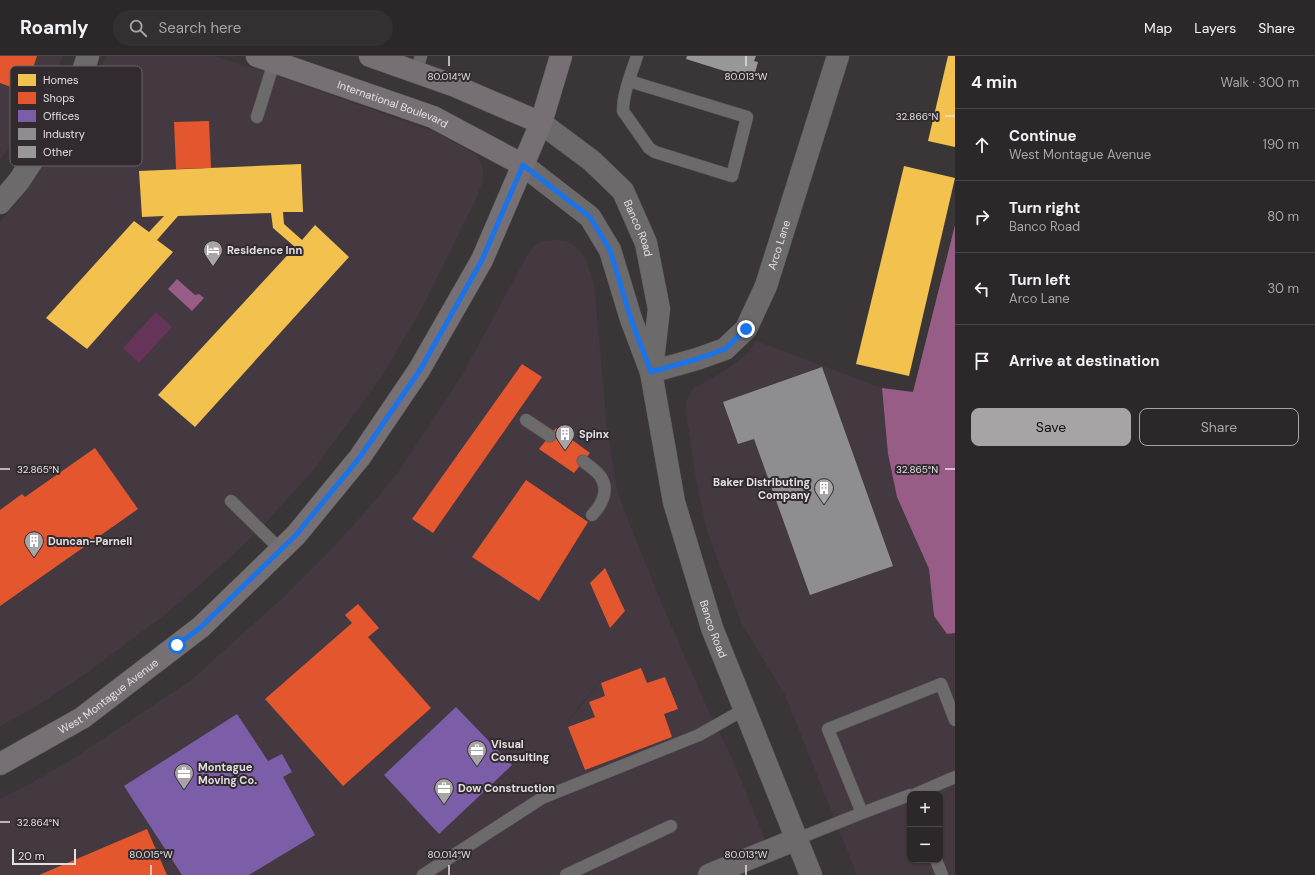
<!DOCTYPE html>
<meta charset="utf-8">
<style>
body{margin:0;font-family:"DM Sans",sans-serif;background:#343032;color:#f1f3f6}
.controls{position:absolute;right:12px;bottom:12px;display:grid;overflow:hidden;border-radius:8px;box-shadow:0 1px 3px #0004}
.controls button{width:36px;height:36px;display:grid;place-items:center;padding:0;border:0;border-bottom:1px solid #484447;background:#2c282a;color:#f1f3f6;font:20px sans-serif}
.scale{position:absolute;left:12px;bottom:10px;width:64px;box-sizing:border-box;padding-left:4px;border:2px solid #e3dfe2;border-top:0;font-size:11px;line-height:14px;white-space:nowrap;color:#e3dfe2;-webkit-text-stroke:3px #312a2f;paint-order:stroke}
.stop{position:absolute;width:12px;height:12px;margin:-9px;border:3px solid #1a73e8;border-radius:50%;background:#fff}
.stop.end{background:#1a73e8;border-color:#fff;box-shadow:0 1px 4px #0008}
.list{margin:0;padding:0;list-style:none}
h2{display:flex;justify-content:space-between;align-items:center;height:52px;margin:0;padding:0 16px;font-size:17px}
h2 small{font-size:13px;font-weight:400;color:#a6a6a8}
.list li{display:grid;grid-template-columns:26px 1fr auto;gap:12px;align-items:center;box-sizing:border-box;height:72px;padding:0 16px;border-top:1px solid #484447}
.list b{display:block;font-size:15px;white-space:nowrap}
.list p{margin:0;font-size:13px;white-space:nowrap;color:#a6a6a8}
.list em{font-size:13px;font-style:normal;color:#a6a6a8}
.actions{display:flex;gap:8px;padding:12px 16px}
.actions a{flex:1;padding:9px 0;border:1px solid #a8a4a6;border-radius:8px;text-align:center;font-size:14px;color:#a8a4a6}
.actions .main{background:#a8a4a6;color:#111}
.icon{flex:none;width:22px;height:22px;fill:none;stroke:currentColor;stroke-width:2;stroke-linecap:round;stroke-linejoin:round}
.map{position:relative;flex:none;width:955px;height:819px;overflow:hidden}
header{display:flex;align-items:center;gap:24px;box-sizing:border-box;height:56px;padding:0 20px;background:#2c282a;border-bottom:1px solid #484447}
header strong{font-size:19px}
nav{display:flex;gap:22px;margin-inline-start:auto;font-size:14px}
.search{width:280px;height:36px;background:#343032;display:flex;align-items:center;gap:10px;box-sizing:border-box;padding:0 14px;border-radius:22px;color:#a6a6a8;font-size:15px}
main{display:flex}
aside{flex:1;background:#2c282a}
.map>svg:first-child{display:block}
.built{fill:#443941;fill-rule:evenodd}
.green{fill:#663458}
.water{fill:#985d86}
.homes{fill:#f2c14e}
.shops{fill:#e4572e}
.offices{fill:#7b5ea7}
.industry{fill:#8d8d92}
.building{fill:#999898}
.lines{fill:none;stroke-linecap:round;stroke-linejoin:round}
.service-casing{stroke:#585556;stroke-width:13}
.minor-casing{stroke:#585556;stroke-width:23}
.secondary-casing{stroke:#585556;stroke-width:23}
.service{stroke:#6c6a6b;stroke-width:12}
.minor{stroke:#6c6a6b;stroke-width:22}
.secondary{stroke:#766f74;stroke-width:22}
.route{stroke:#1a73e8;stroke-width:5}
.ticks{fill:none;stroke:#e3dfe2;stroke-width:1.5}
.labels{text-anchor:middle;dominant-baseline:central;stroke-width:4;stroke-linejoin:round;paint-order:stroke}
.street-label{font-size:11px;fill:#e3dfe2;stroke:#312a2f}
.poi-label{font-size:11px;font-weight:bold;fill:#e3dfe2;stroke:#312a2f;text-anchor:start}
.key{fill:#312a2f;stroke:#666065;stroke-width:1}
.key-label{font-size:11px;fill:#e3dfe2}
.ticks-label{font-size:10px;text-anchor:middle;fill:#e3dfe2;stroke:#312a2f;stroke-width:4;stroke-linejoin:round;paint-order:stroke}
</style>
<header>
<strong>Roamly</strong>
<div class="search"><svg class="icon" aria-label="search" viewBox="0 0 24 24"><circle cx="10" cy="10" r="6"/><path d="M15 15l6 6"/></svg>Search here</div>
<nav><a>Map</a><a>Layers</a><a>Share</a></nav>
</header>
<main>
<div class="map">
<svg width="955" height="819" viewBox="0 0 955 819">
<rect width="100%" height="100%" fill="#3a3638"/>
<path class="built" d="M0 0H63L30 62 0 104Z
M106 0H214L271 18 435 76 477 99 483 113V125L476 143 421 254 383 318 313 415 256 477 213 517 167 557 84 619 36 650 0 670V166L19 144 73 61Z
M555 184 566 185 573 189 580 195 586 204 594 228 607 371 617 434 625 457 662 548 707 652 729 696 744 731 769 794 709 819H0V743L30 728 77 700 190 625 288 537 326 499 366 455 399 415 461 321 529 196 534 190 544 185ZM615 606 580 651 561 673Z
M756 285 882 332 888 398 897 441 929 513 934 560 947 578 955 577V819H857L785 639 741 566 707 475 696 423 687 363 686 345 693 333 726 314 747 298ZM910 738H940V804H910Z"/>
<path class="green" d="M156 256 172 271 139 307 123 292Z"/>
<path class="water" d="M955 169V577L947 578 934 560 929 513 897 441 888 398 882 332 913 336Z
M177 223 195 239 199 238 204 242 192 255 168 233Z"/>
<path class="homes" d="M948 0H955V91L928 85Z
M301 108 303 156H283L284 168 302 184 315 169 349 201 195 371 158 339 295 191 273 172 271 157 178 160 157 184 173 196 87 293 46 262 134 165 149 176 164 160 142 161 139 115Z
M904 110 955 122 909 320 856 308Z"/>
<path class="shops" d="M0 0H37L25 36 0 27Z
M209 65 211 112 176 113 174 66Z
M522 308 542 321 433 477 412 463Z
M556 372 590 397 574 417 539 393Z
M95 392 138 453 0 550V454L22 438 25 441Z
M526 424 588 466 539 545 472 501Z
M605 512 625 555 610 572 590 527Z
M358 548 379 572 368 581 431 652 343 730 265 643 352 567 345 559Z
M641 612 647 627 665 621 678 653 664 658 672 681 585 714 568 671 595 661 589 646 605 640 601 627Z
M147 773 167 819H39Z"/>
<path class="offices" d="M456 651 512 709 439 778 384 719Z
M237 658 268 705 282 698 292 716 283 721 315 779 249 819H182L124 730Z"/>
<path class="industry" d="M822 311 893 510 810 539 754 383 738 388 723 346Z"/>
<path class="building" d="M687 0H756L754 5 758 6 753 24 686 3Z"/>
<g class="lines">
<defs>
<path id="service" d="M416 16 421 0
M629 25 747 61 732 120 655 96 649 92 623 55C623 37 631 18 637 0
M257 61 274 6
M526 364 550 380
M583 405C589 410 596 414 600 420 610 433 602 449 592 459
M231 445 281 494
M916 738 955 721
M862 757 828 673 941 628 955 664
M797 783 862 757 910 739
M936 804 942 819
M423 819 542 742 699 679 745 653
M566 819 671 770"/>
<g id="minor">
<path id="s1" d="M541 67 592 105 623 135 646 187 659 253 652 313"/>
<path id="s2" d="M523 109 590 161 610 194 631 263 651 316 674 446 712 572 811 819"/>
<path d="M0 147 19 125 69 48 80 24 88 0"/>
<path id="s3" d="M651 316 697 303 725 293 746 273 766 230 838 0"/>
<path d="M709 819 797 783"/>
</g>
<g id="secondary">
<path id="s4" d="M257 0 433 61 523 109"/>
<path d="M370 0 455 30 541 67"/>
<path id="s5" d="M0 708 82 662 201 571 296 479 360 401 419 314 482 204 541 67 561 0"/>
</g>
</defs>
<use href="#service" class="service-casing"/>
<use href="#minor" class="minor-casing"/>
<use href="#secondary" class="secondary-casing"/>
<use href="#service" class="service"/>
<use href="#minor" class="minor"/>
<use href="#secondary" class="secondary"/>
</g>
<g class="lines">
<path class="route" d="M177 589 201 571 296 479 360 401 420 314 482 204 523 109 590 161 610 194 631 263 651 316 697 303 725 293 746 273"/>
</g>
<path class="ticks" d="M449 0V10M746 0V10M945 60H955M0 413H10M945 413H955M0 766H10M151 809V819M449 809V819M746 809V819"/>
<defs>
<symbol id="hotel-pin" viewBox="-11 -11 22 30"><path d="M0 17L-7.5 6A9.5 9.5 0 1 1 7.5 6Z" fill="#a8a4a6" stroke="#312a2f"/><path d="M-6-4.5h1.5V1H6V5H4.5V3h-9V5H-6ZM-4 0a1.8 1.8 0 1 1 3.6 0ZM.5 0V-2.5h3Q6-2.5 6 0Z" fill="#fff"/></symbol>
<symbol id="building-pin" viewBox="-11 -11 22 30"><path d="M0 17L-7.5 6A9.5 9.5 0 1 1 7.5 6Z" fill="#a8a4a6" stroke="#312a2f"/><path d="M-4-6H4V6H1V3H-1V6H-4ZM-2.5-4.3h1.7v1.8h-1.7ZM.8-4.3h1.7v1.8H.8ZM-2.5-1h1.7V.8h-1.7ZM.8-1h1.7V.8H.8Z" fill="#fff"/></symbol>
<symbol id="office-pin" viewBox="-11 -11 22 30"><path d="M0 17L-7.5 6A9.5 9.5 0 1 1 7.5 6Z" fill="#a8a4a6" stroke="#312a2f"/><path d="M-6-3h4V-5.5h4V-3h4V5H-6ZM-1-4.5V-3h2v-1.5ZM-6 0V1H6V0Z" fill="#fff"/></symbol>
</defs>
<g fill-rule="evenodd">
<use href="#hotel-pin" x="202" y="183" width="22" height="30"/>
<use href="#building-pin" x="554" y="367" width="22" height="30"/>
<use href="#building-pin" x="813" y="421" width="22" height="30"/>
<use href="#building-pin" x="23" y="474" width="22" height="30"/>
<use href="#office-pin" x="466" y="683" width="22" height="30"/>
<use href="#office-pin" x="173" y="706" width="22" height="30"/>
<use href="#office-pin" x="433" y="721" width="22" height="30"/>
</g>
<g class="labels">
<g class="street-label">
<text stroke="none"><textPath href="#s4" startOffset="144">International Boulevard</textPath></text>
<text stroke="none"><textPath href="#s1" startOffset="147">Banco Road</textPath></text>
<text stroke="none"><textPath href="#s3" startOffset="197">Arco Lane</textPath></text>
<text stroke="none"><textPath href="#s2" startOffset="517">Banco Road</textPath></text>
<text stroke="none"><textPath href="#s5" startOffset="128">West Montague Avenue</textPath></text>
</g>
<g class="poi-label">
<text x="227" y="194">Residence Inn</text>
<text x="579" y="378">Spinx</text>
<text x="810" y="426" text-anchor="end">Baker Distributing<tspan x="810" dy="13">Company</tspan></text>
<text x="48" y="485">Duncan-Parnell</text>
<text x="491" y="688">Visual<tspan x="491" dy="13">Consulting</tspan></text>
<text x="198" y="711">Montague<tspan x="198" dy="13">Moving Co.</tspan></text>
<text x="458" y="732">Dow Construction</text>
</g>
</g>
<rect x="10" y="10" width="132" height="100" rx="6" class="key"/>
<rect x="18" y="18" width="18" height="12" fill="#f2c14e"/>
<rect x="18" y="36" width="18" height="12" fill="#e4572e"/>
<rect x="18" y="54" width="18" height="12" fill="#7b5ea7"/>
<rect x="18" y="72" width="18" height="12" fill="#8d8d92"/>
<rect x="18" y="90" width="18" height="12" fill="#999898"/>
<g class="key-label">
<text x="43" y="28">Homes</text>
<text x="43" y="46">Shops</text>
<text x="43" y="64">Offices</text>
<text x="43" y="82">Industry</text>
<text x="43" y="100">Other</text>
</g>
<g class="ticks-label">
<text x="449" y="24">80.014°W</text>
<text x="746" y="24">80.013°W</text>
<text x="917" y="64">32.866°N</text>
<text x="38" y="417">32.865°N</text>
<text x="917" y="417">32.865°N</text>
<text x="38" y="770">32.864°N</text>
<text x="151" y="802">80.015°W</text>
<text x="449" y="802">80.014°W</text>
<text x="746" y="802">80.013°W</text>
</g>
</svg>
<div class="controls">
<button>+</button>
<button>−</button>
</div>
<div class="scale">20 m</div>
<div class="stop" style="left:177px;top:589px"></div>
<div class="stop end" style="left:746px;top:273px"></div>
</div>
<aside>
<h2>4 min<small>Walk · 300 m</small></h2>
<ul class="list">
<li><svg class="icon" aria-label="ahead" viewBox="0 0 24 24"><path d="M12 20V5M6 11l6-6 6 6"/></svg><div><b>Continue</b><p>West Montague Avenue</p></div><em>190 m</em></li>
<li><svg class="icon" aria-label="right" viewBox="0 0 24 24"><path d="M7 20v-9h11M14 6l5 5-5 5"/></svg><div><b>Turn right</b><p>Banco Road</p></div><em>80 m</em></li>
<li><svg class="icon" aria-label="left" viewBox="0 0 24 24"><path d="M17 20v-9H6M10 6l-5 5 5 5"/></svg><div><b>Turn left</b><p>Arco Lane</p></div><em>30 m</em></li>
<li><svg class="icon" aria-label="arrive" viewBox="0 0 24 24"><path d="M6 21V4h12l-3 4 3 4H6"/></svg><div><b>Arrive at destination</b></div></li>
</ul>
<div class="actions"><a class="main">Save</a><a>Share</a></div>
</aside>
</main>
